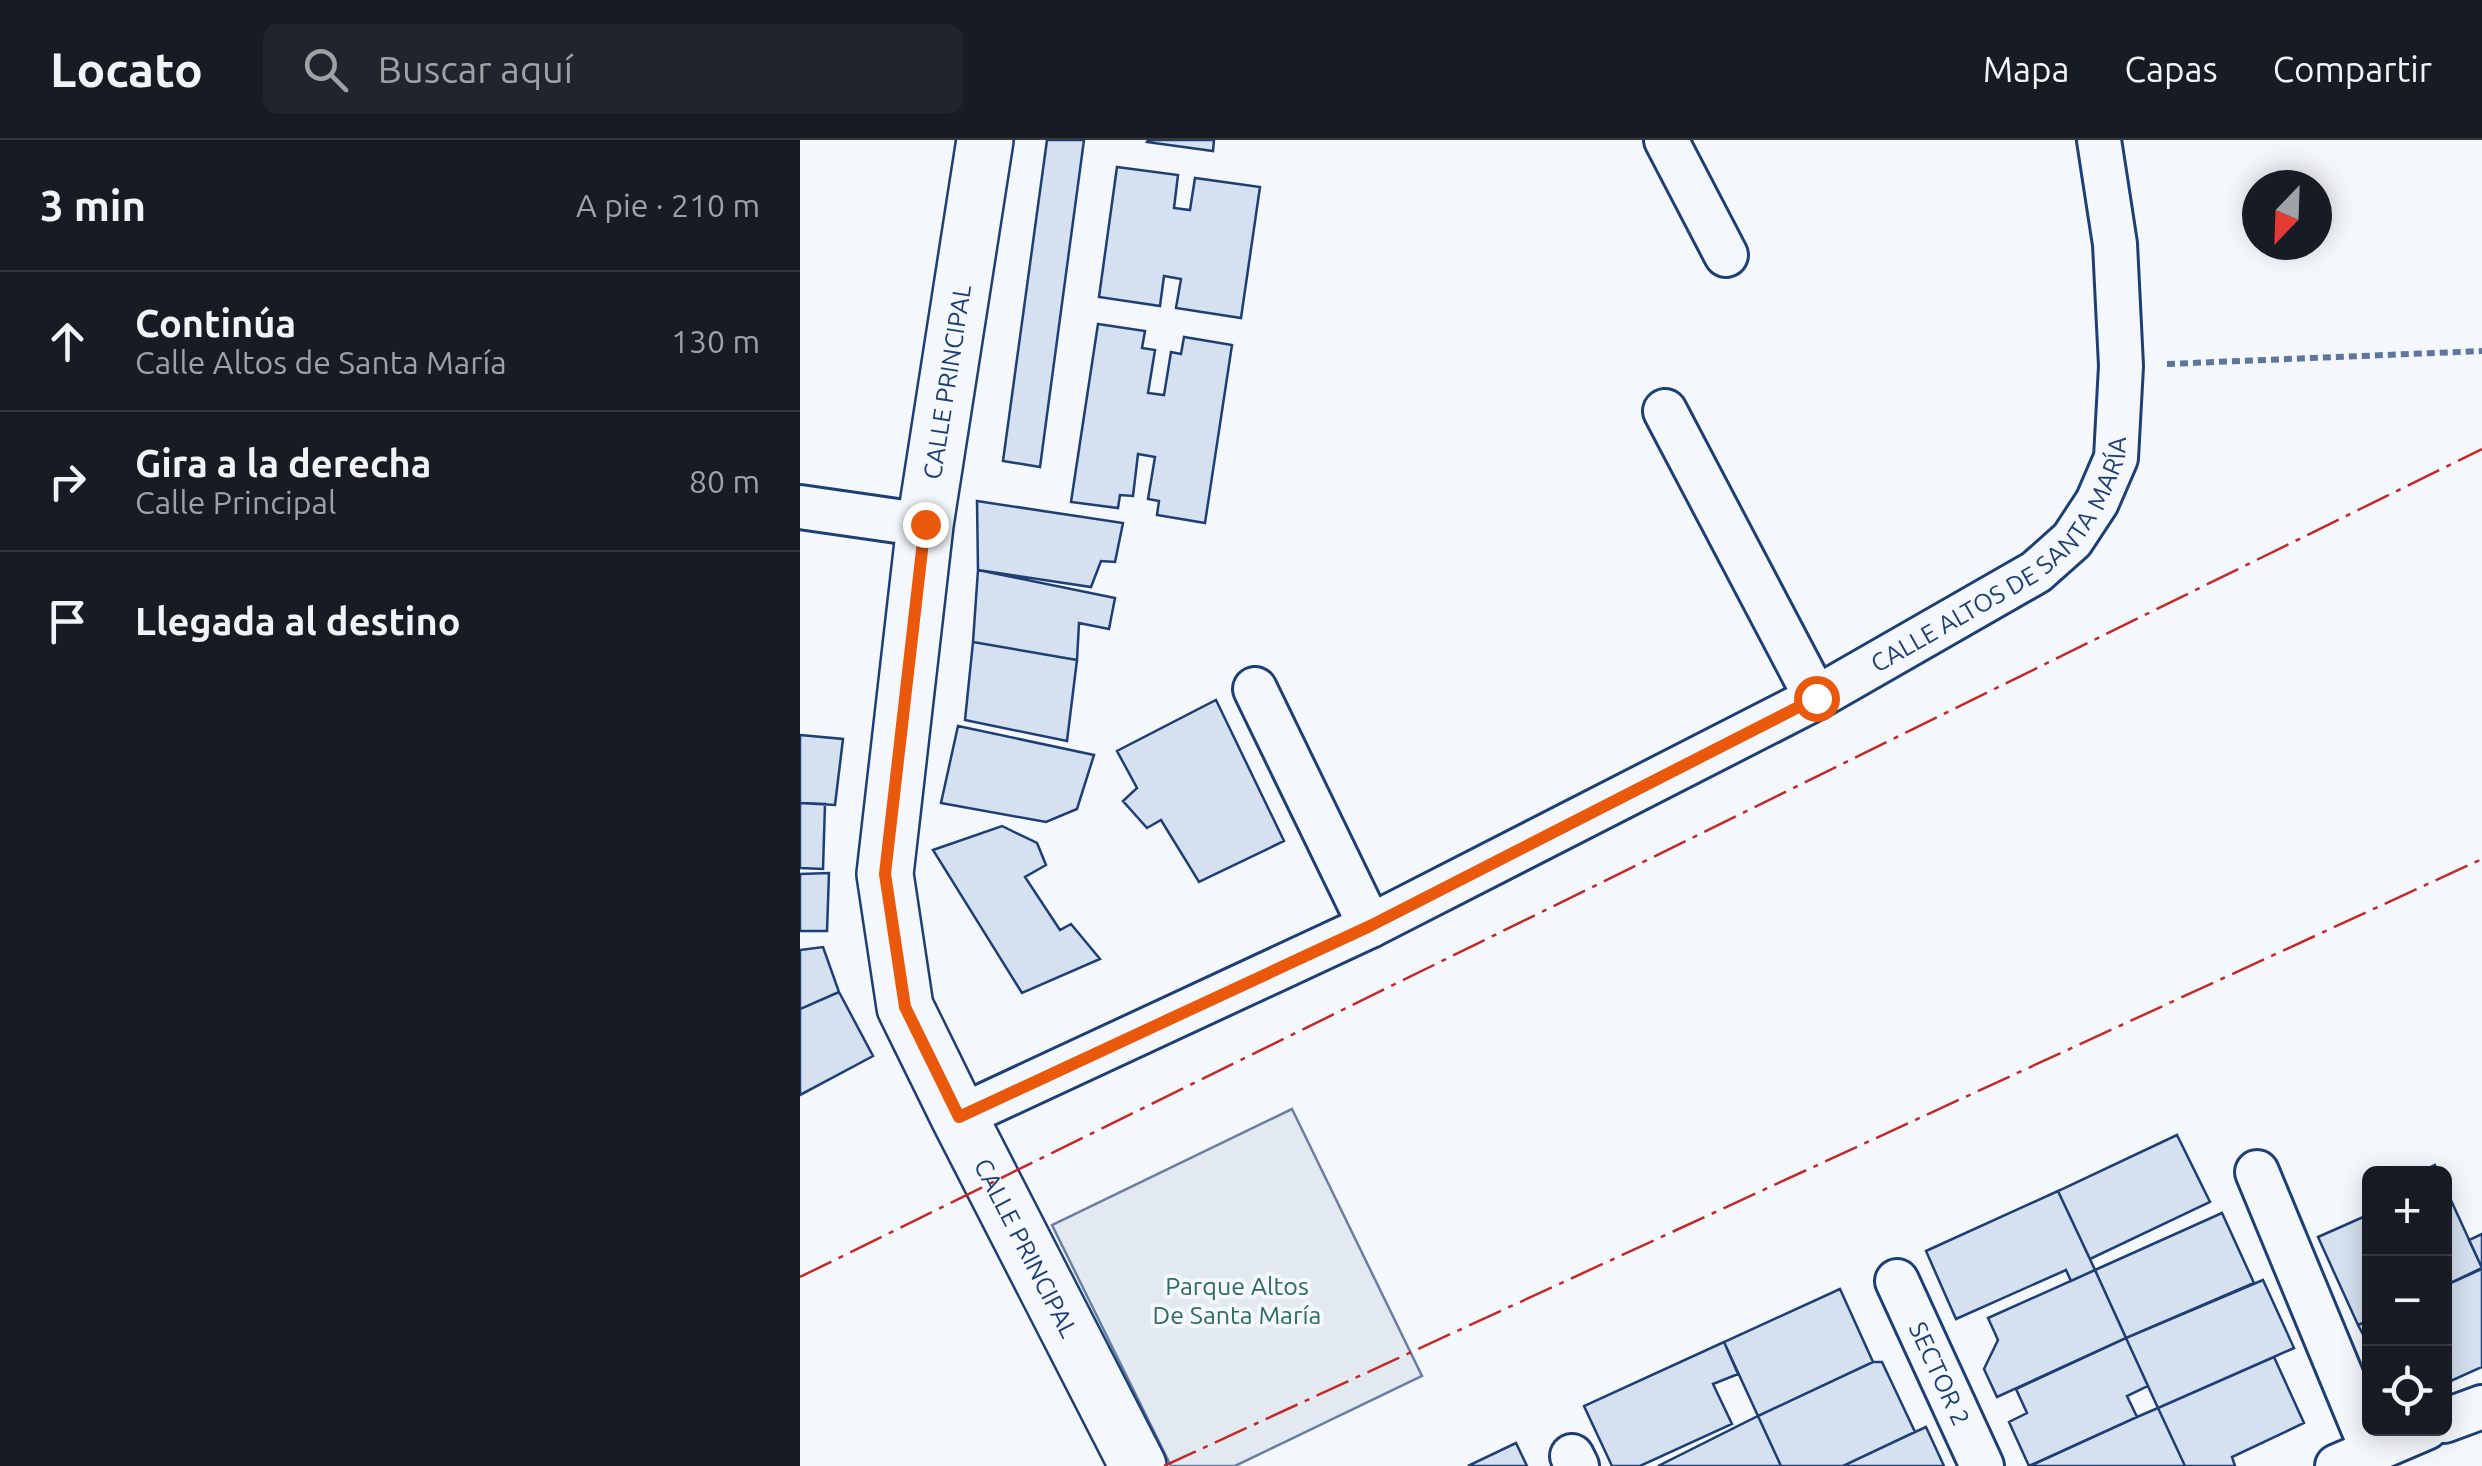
<!DOCTYPE html>
<html lang="es">
<meta charset="utf-8">
<style>
body{margin:0;font-family:Ubuntu,sans-serif;background:#20242c;color:#f1f3f6}
.controls{position:absolute;right:30px;bottom:30px;display:grid;overflow:hidden;border-radius:15px;box-shadow:0 5px 25px #0003}
.controls button{width:90px;height:90px;display:grid;place-items:center;padding:0;border:0;border-bottom:2px solid #363941;background:#171b24;color:#f1f3f6;font:50px sans-serif}
.compass{position:absolute;left:1442px;top:30px;width:90px;height:90px;border-radius:50%;background:#171b24;box-shadow:0 5px 25px #0003;rotate:203deg}
.stop{position:absolute;width:30px;height:30px;margin:-22px;border:8px solid #ea580c;border-radius:50%;background:#fff}
.stop.end{background:#ea580c;border-color:#fff;box-shadow:0 2px 10px #0008}
.list{margin:0;padding:0;list-style:none}
h2{display:flex;justify-content:space-between;align-items:center;height:130px;margin:0;padding:0 40px;font-size:42px}
h2 small{font-size:32px;font-weight:400;color:#9ea1a6}
.list li{display:grid;grid-template-columns:65px 1fr auto;gap:30px;align-items:center;box-sizing:border-box;height:140px;padding:0 40px;border-top:2px solid #363941}
.list b{display:block;font-size:38px;white-space:nowrap}
.list p{margin:0;font-size:32px;white-space:nowrap;color:#9ea1a6}
.list em{font-size:32px;font-style:normal;color:#9ea1a6}
.icon{flex:none;width:55px;height:55px;fill:none;stroke:currentColor;stroke-width:2;stroke-linecap:round;stroke-linejoin:round}
.map{position:relative;flex:none;width:1682px;height:1326px;overflow:hidden}
header{display:flex;align-items:center;gap:60px;box-sizing:border-box;height:140px;padding:0 50px;background:#171b24;border-bottom:2px solid #363941}
header strong{font-size:48px}
nav{display:flex;gap:55px;margin-inline-start:auto;font-size:35px}
.search{width:700px;height:90px;background:#20242c;display:flex;align-items:center;gap:25px;box-sizing:border-box;padding:0 35px;border-radius:15px;color:#9ea1a6;font-size:38px}
main{display:flex}
aside{flex:1;background:#171b24}
.map>svg:first-child{display:block}
.green{fill:#e3e9f0;stroke:#687fa3;stroke-width:2.5}
.building{fill:#d5e0f0;stroke:#1d3f73;stroke-width:2.5}
.lines{fill:none;stroke-linecap:round;stroke-linejoin:round}
.street-casing{stroke:#1d3f73;stroke-width:48}
.secondary-casing{stroke:#1d3f73;stroke-width:60}
.path{stroke:#5e769c;stroke-width:6;stroke-dasharray:8 5;stroke-linecap:butt}
.street{stroke:#f4f7fb;stroke-width:42}
.secondary{stroke:#f4f7fb;stroke-width:55}
.power{stroke:#c62828;stroke-width:2.5;stroke-dasharray:35 8 5 8;stroke-linecap:butt}
.route{stroke:#ea580c;stroke-width:12}
.labels{text-anchor:middle;dominant-baseline:central;stroke-width:8;stroke-linejoin:round;paint-order:stroke}
.street-label{font-size:25px;fill:#1d3f73;stroke:#f4f7fb}
.park-label{font-size:25px;fill:#2c6c60;stroke:#f4f7fb}
</style>
<header>
<strong>Locato</strong>
<div class="search"><svg class="icon" aria-label="search" viewBox="0 0 24 24"><circle cx="10" cy="10" r="6"/><path d="M15 15l6 6"/></svg>Buscar aquí</div>
<nav><a>Mapa</a><a>Capas</a><a>Compartir</a></nav>
</header>
<main>
<aside>
<h2>3 min<small>A pie · 210 m</small></h2>
<ul class="list">
<li><svg class="icon" aria-label="ahead" viewBox="0 0 24 24"><path d="M12 20V5M6 11l6-6 6 6"/></svg><div><b>Continúa</b><p>Calle Altos de Santa María</p></div><em>130 m</em></li>
<li><svg class="icon" aria-label="right" viewBox="0 0 24 24"><path d="M7 20v-9h11M14 6l5 5-5 5"/></svg><div><b>Gira a la derecha</b><p>Calle Principal</p></div><em>80 m</em></li>
<li><svg class="icon" aria-label="arrive" viewBox="0 0 24 24"><path d="M6 21V4h12l-3 4 3 4H6"/></svg><div><b>Llegada al destino</b></div></li>
</ul>
</aside>
<div class="map">
<svg width="1682" height="1326" viewBox="0 0 1682 1326">
<rect width="100%" height="100%" fill="#f4f7fb"/>
<path class="green" d="M492 969 622 1236 435 1326H371L252 1085Z"/>
<path class="building" d="M247 0H284L240 327 203 321Z
M348 0H414L413 11 347 2Z
M317 27 378 35 374 68 390 70 395 38 460 47 441 178 376 168 381 139 364 136 360 166 299 157Z
M298 184 345 191 342 208 355 210 348 253 364 255 371 212 381 214 384 197 432 205 405 383 357 375 359 361 348 359 355 317 338 314 333 356 320 355 318 368 271 362Z
M177 361 323 383 315 422 301 421 291 447 178 430Z
M178 430 315 458 309 489 279 483 277 520 173 502Z
M173 502 277 520 267 601 165 580Z
M416 560 484 701 399 742 361 680 347 688 323 661 337 648 317 611Z
M158 586 294 615 277 669 246 682 141 663Z
M0 595 43 599 35 665 0 663Z
M0 663 25 664 23 729 0 728Z
M202 686 237 703 246 725 225 737 260 790 271 784 300 819 222 853 133 710Z
M29 733 27 791H0V734Z
M23 807 39 852 0 869V810Z
M39 852 73 916 0 955V869Z
M1377 995 1410 1062 1290 1119 1258 1051Z
M1635 1025 1639 1034H1616Z
M1644 1045 1682 1128 1644 1146Z
M1258 1051 1295 1130 1271 1141 1266 1130 1156 1179 1126 1111Z
M1422 1073 1454 1143 1326 1198 1295 1130Z
M1570 1074V1180L1558 1185 1518 1097Z
M1682 1094V1128L1669 1100Z
M1682 1129V1227L1644 1244V1146Z
M1295 1130 1326 1198 1197 1257 1184 1229 1198 1200 1188 1178Z
M1463 1140 1494 1208 1358 1268 1326 1198Z
M1040 1149 1073 1222 958 1276 924 1202Z
M1570 1180V1208L1558 1185Z
M1326 1198 1348 1246 1327 1256 1337 1277 1229 1326 1209 1282 1227 1273 1216 1249Z
M924 1202 938 1234 913 1244 932 1284 840 1326H812L784 1266Z
M1474 1217 1504 1283 1432 1317 1435 1326H1385L1358 1268Z
M1073 1222H1082L1115 1292 1043 1326H981L958 1276Z
M1358 1268 1385 1326H1230L1337 1277Z
M958 1276 981 1326H858Z
M1126 1287 1144 1326H1043L1115 1292Z
M716 1303 727 1326H668Z"/>
<g class="lines">
<defs>
<g id="street">
<path d="M866 0 926 115"/>
<path d="M865 271 1016 558"/>
<path d="M0 367 125 385"/>
<path d="M455 549 570 786"/>
<path id="s1" d="M159 977 570 786 1016 558 1236 432 1272 400 1297 362 1316 318 1321 226 1315 104 1299 0"/>
<path d="M1457 1032 1572 1310"/>
<path id="s2" d="M1097 1141 1182 1326"/>
<path d="M1644 1281 1682 1267"/>
<path d="M772 1316 777 1326"/>
<path d="M1537 1326 1626 1288"/>
</g>
<g id="secondary">
<path id="s3" d="M185 0 125 385 85 734 105 867 159 977 338 1326"/>
</g>
</defs>
<use href="#street" class="street-casing"/>
<use href="#secondary" class="secondary-casing"/>
<path class="path" d="M1367 224 1682 211"/>
<use href="#street" class="street"/>
<use href="#secondary" class="secondary"/>
<path class="power" d="M0 1137 1682 309
M364 1326 1682 719"/>
</g>
<g class="lines">
<path class="route" d="M125 384 85 734 105 867 159 977 570 786 1016 558"/>
</g>
<g class="labels">
<g class="street-label">
<text transform="translate(147 242) rotate(-81)">CALLE PRINCIPAL</text>
<text stroke="none"><textPath href="#s1" startOffset="1195">CALLE ALTOS DE SANTA MARÍA</textPath></text>
<text stroke="none"><textPath href="#s3" startOffset="1145">CALLE PRINCIPAL</textPath></text>
<text stroke="none"><textPath href="#s2" startOffset="102">SECTOR 2</textPath></text>
</g>
<g class="park-label">
<text x="437" y="1146">Parque Altos<tspan x="437" dy="29">De Santa María</tspan></text>
</g>
</g>
</svg>
<div class="controls">
<button>+</button>
<button>−</button>
<button><svg class="icon" aria-label="locate" viewBox="0 0 24 24"><circle cx="12" cy="12" r="6"/><path d="M12 2v4M12 18v4M2 12h4M18 12h4"/></svg></button>
</div>
<svg class="compass" viewBox="-18 -18 36 36"><path d="M0-13l5 13h-10z" fill="#e53935"/><path d="M0 13l5-13h-10z" fill="#9ea1a6"/></svg>
<div class="stop" style="left:1016px;top:558px"></div>
<div class="stop end" style="left:125px;top:384px"></div>
</div>
</main>
